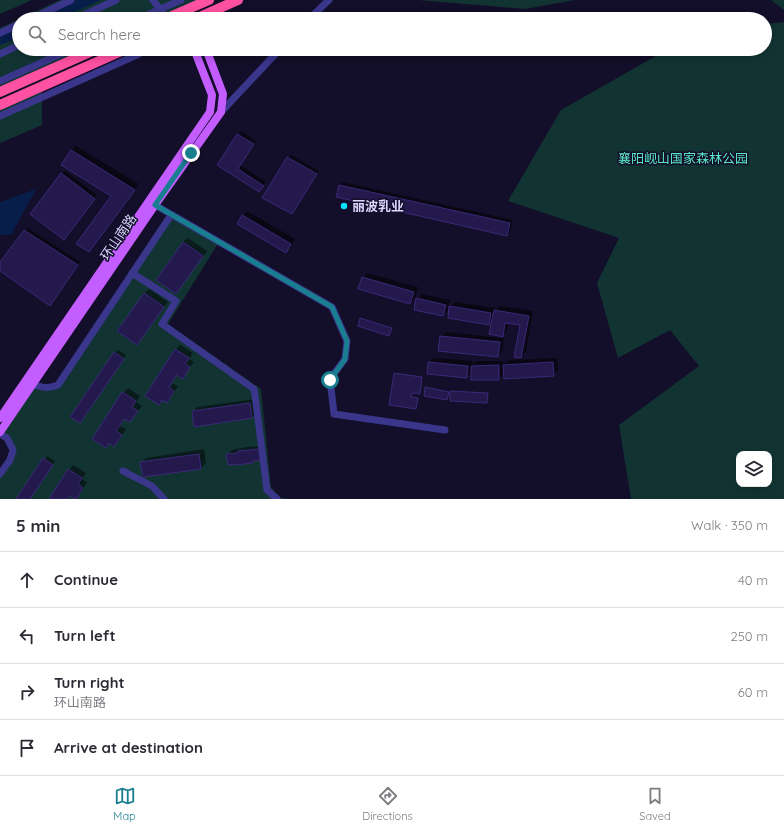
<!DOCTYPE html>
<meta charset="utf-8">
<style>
body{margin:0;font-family:Quicksand,"Noto Sans SC",sans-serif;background:#f2f2f3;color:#2b2b33}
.controls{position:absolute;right:12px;bottom:12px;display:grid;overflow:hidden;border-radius:8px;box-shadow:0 2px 10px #0003}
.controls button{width:36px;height:36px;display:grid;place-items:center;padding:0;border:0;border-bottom:1px solid #e1e1e2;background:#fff;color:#2b2b33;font:20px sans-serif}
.stop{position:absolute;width:12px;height:12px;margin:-9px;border:3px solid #197e8f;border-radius:50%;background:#fff}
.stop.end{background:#197e8f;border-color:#fff;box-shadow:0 1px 4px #0008}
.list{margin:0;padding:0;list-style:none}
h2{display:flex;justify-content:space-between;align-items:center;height:52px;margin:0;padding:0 16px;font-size:17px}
h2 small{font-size:13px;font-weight:400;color:#7c7c81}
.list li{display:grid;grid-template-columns:26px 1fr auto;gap:12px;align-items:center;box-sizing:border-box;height:56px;padding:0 16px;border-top:1px solid #e1e1e2}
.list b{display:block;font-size:15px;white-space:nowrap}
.list p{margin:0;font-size:13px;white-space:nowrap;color:#7c7c81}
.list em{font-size:13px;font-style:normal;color:#7c7c81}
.icon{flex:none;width:22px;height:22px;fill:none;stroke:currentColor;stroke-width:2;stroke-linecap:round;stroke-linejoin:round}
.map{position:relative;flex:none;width:784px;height:499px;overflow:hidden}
.search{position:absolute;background:#fff;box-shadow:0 2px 10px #0003;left:12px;right:12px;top:12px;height:44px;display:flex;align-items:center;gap:10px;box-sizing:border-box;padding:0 14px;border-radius:22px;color:#7c7c81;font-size:15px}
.sheet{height:276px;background:#fff}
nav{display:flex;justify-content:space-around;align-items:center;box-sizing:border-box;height:56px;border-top:1px solid #e1e1e2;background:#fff;font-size:11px;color:#7c7c81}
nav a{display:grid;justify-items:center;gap:2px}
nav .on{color:#197e8f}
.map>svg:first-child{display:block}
.green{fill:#113433;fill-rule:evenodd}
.water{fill:#071e4a}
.shadow{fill:#0007}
.building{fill:#24194c;stroke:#3a2979}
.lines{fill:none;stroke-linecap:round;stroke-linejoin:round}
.minor{stroke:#3a368c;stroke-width:7}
.major{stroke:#c45dff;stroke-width:8}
.highway{stroke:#ff51a3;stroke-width:10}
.route{stroke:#197e8f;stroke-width:5}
.poi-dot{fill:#02e3ff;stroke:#130e29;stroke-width:1.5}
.labels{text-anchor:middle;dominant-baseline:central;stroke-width:3;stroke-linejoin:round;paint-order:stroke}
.park-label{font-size:13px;fill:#59e8c6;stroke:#130e29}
.poi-label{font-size:13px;font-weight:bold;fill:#dbd6ff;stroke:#130e29;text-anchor:start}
.street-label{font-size:13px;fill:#dbd6ff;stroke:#130e29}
</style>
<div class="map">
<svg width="784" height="499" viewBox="0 0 784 499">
<rect width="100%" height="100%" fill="#130e29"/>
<path class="green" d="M0 0H32L0 14Z
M60 0H209L165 19H19Z
M418 0H575L525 9Z
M771 0H784V10Z
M19 19V49H97L0 92V28Z
M784 22V499H631L619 425 699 366 670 330 618 358 597 283 619 238 508 201 561 110 668 49H765V24ZM739 454H769V484H739Z
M42 86V125L0 143V105Z
M171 215 219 242 168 324 261 389 271 487 281 498 294 499H0V474L13 450 0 434 32 384H58Z"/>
<path class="water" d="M73 0H101L59 19H31Z
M19 25V37L0 45V33Z
M36 189 11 235H0V202Z"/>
<path class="shadow" d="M241 131 256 141 240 165 266 182 259 191 218 165Z
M76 146 139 184 88 251 112 196 71 151Z
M291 155 319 171 292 213 288 158Z
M65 171 97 195 67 236 62 174Z
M343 182 513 220 510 232 507 235 339 185Z
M247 211 295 239 291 247 286 252 243 216Z
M28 228 80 262 53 301 0 270V263Z
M188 238 207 251 176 293 183 242Z
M367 273 418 287 415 298 410 303 363 278Z
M149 289 168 302 137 344 144 294Z
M422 294 450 300 448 309 455 302 495 308V311L500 306 533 311 526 352 521 356V325L508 322 507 331 502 336 493 319 489 323 450 308 443 315 417 299Z
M362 318 392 327 389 335 361 319Z
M446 332 504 338 502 351 498 356 441 337Z
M180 345 193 353 189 359 194 362 182 378 177 375 172 383 178 386 171 397 167 402 163 400 159 403 176 349Z
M118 350 126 355 83 419 115 353Z
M434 358 473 361 472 366 477 361H503V365L509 360 557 358 558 370 553 375 504 373 499 379 472 372 467 377 429 362Z
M128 388 140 396 136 402 142 406 130 421 125 418 120 426 126 429 119 441 114 445 110 443 106 447 94 439 123 393Z
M255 399 257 413 252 417 193 412 197 407Z
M264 445 252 462 227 455 232 450 252 446V447Z
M204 449 206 463 201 468 142 462 146 458Z
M47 456 55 461 30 499H17Z
M73 465 86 473 82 479 87 482 80 494 76 498 70 495 68 499H50L69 470Z"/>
<path class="building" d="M237 134 254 144 238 169 264 186 259 192 217 165Z
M71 150 135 190 89 252 76 244 111 196 61 165Z
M287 157 317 174 292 214 262 198Z
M61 173 95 199 64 240 30 214Z
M339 185 510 223 507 236 336 197Z
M242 215 291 244 286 253 237 224Z
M24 230 78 265 50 306 0 271V262Z
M183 242 203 256 176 294 156 280Z
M362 277 414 292 410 304 358 289Z
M144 293 164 307 137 345 117 331Z
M416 298 446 305 443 316 414 310Z
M449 306 491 313 489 325 448 318Z
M494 310 529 316 521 358 514 357 520 325 505 323 503 337 489 334Z
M360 318 392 328 389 336 358 326Z
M440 336 500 342 498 357 438 351Z
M175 349 189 358 185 364 190 367 183 379 176 375 169 388 174 391 167 403 162 400 159 405 145 396Z
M114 352 124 359 80 423 70 417Z
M428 362 468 366 467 378 427 374Z
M553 362 554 376 504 379 503 365Z
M499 365V380H471V366Z
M394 373 422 377 420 394 412 393 411 397 418 398 416 409 389 405Z
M425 387 449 392 447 400 424 396Z
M450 391 488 393 487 403 450 401Z
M122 392 136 401 132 407 138 411 130 422 124 419 116 431 122 435 114 447 109 443 106 448 92 439Z
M250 403 252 418 194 427 192 411Z
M259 449 261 460 253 461V463L235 465V464L228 465 226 454 238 453V451Z
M199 454 201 469 143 477 140 462Z
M43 458 53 465 30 499H16Z
M68 469 82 478 78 484 83 488 76 499 69 496 67 499H49Z"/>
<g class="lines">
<path class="minor" d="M153 0 163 13
M31 19 71 0
M75 19 116 0
M138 19 181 0
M309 19 329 0
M0 33 19 24
M0 54 19 45
M0 81 72 49
M221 112 280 49
M0 116 139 54 144 49
M155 205 332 307 347 341 345 359 330 379 334 414 445 430
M132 273 176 301 162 324 254 389 255 395 267 490 277 499
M32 384C44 388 46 389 58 385L171 215
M0 434 7 438 13 450 10 460 0 474
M123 471 152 486 164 499"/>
<path class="major" d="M0 418 210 112 212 95 194 49
M0 432 155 205 221 112 223 94 206 49"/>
<path class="highway" d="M165 19 209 0
M195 19 238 0
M0 92 97 49
M0 105 126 49"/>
</g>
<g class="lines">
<path class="route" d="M191 153 155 205 332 307 347 341 345 359 330 380"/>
</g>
<circle class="poi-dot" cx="344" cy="206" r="4"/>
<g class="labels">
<g class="park-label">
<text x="683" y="158">襄阳岘山国家森林公园</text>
</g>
<g class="poi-label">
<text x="352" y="206">丽波乳业</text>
</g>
<g class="street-label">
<text transform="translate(118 237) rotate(-56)">环山南路</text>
</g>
</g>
</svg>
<div class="controls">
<button><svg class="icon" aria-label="layers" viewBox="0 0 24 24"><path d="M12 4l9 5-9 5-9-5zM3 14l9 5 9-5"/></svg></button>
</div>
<div class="stop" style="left:330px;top:380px"></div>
<div class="stop end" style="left:191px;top:153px"></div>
<div class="search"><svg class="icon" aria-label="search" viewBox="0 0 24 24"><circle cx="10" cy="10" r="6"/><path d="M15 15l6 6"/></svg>Search here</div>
</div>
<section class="sheet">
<h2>5 min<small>Walk · 350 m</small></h2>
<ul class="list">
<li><svg class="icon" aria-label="ahead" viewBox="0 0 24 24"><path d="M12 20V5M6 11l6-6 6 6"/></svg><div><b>Continue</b></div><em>40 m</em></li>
<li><svg class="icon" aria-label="left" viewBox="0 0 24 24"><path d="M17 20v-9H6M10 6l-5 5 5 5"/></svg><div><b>Turn left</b></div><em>250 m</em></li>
<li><svg class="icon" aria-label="right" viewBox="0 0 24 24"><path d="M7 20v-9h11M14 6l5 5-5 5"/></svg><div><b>Turn right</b><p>环山南路</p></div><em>60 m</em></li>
<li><svg class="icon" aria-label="arrive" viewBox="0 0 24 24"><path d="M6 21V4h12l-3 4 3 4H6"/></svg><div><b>Arrive at destination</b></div></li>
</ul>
</section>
<nav>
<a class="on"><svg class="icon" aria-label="map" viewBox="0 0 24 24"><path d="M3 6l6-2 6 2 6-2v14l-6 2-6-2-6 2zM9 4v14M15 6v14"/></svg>Map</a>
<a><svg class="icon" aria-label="directions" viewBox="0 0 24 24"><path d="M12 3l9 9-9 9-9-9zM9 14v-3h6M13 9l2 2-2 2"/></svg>Directions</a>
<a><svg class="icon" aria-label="saved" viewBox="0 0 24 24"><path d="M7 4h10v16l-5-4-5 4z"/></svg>Saved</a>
</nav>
